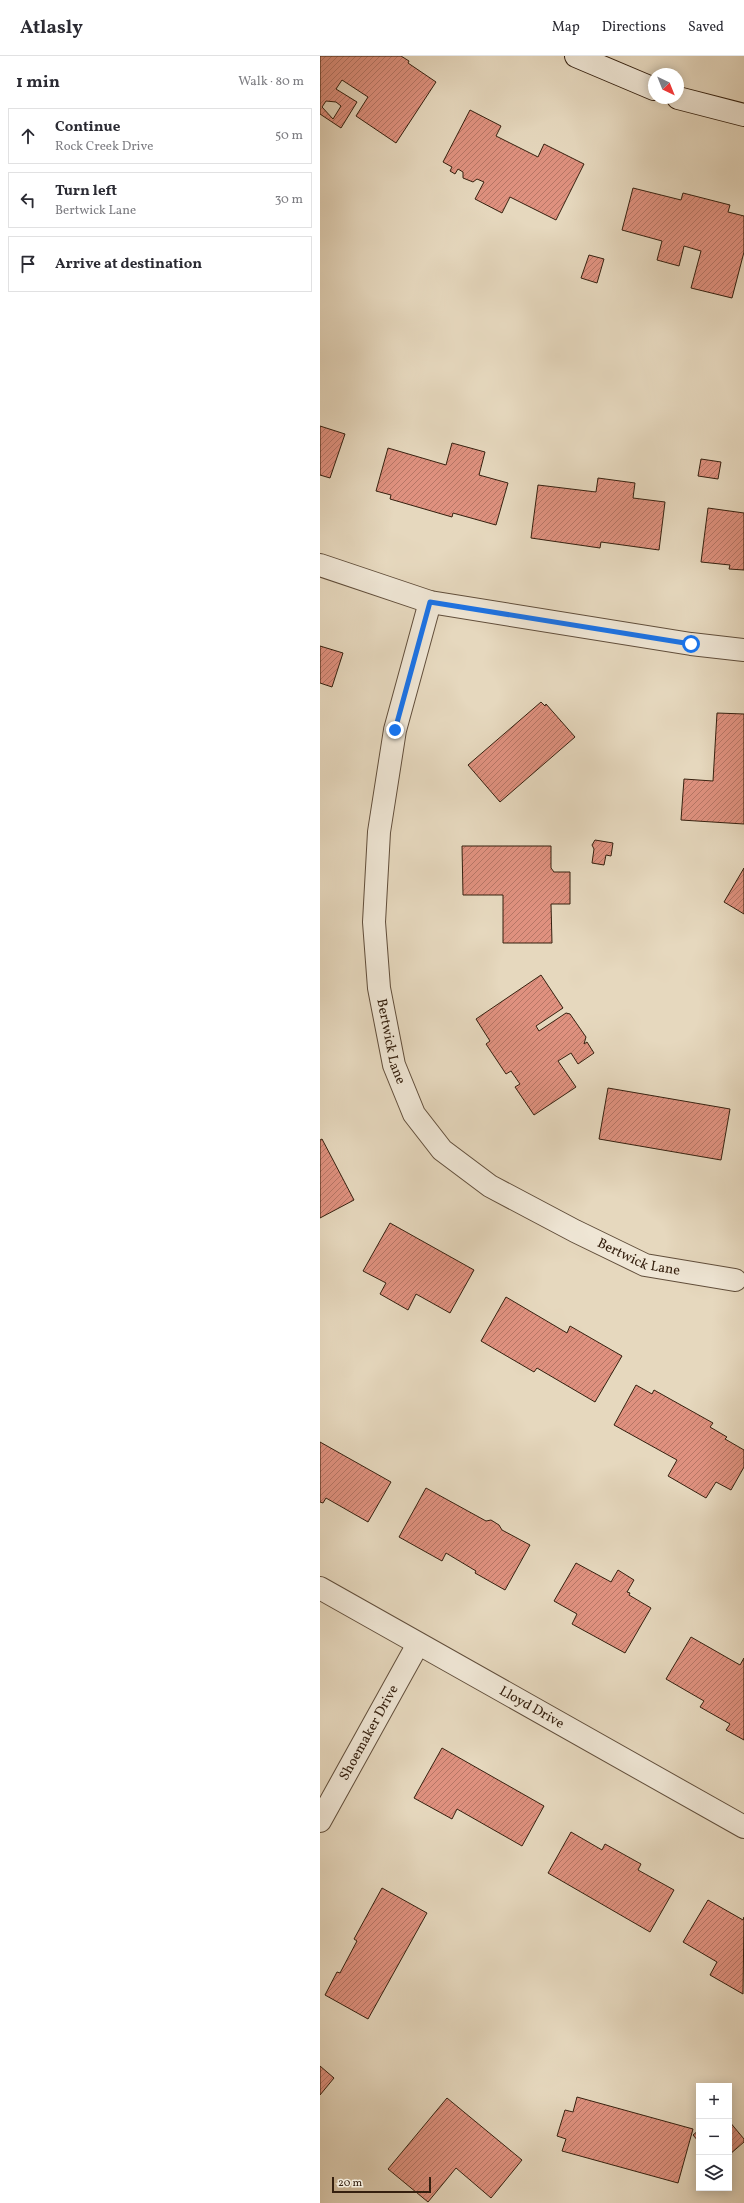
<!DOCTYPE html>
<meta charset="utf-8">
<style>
body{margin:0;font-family:Vollkorn,serif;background:#f2f2f3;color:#2b2b33}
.controls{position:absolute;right:12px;bottom:12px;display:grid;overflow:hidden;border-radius:0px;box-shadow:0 2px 10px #0003}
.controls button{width:36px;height:36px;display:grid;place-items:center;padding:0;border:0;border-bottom:1px solid #e1e1e2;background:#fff;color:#2b2b33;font:20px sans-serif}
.compass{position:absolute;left:328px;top:12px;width:36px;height:36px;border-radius:50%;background:#fff;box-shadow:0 2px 10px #0003;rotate:137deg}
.scale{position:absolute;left:12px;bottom:10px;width:99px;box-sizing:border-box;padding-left:4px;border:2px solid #35200f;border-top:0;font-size:11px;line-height:14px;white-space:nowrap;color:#35200f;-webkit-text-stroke:3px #efe6d5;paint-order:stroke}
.stop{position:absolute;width:12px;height:12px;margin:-9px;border:3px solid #1a73e8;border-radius:50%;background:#fff}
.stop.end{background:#1a73e8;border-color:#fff;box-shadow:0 1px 4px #0008}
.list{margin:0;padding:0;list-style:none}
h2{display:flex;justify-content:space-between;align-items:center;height:52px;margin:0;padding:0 16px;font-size:17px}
h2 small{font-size:13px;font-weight:400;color:#7c7c81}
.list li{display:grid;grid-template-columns:26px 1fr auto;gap:12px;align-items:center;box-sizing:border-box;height:56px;margin:0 8px 8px;padding:0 8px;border:1px solid #e1e1e2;border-radius:0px}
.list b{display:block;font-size:15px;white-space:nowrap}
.list p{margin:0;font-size:13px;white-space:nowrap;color:#7c7c81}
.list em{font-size:13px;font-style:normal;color:#7c7c81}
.icon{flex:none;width:22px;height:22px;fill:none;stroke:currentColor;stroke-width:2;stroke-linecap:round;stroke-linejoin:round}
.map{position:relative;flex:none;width:424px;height:2147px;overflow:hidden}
header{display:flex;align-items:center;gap:24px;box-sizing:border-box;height:56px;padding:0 20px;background:#fff;border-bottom:1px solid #e1e1e2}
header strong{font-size:19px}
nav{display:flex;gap:22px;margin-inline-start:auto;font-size:14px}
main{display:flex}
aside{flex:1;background:#fff}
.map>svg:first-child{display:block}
.building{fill:url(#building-hatch);stroke:#35200f;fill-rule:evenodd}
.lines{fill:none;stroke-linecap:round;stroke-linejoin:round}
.street-casing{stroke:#614e3b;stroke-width:24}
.secondary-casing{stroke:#35200f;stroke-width:24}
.street{stroke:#efe6d5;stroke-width:22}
.secondary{stroke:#efe6d5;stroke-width:22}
.route{stroke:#1a73e8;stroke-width:5}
.labels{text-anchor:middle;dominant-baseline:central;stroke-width:3;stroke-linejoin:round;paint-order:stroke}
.street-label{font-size:14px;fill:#35200f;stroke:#efe6d5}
</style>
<header>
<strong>Atlasly</strong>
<nav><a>Map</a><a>Directions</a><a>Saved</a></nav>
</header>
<main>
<aside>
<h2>1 min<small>Walk · 80 m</small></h2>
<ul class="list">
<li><svg class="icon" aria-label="ahead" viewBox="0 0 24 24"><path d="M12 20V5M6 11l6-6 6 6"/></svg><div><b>Continue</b><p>Rock Creek Drive</p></div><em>50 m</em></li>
<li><svg class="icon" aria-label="left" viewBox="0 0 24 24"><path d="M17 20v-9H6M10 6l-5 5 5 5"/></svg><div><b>Turn left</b><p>Bertwick Lane</p></div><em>30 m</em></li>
<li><svg class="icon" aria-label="arrive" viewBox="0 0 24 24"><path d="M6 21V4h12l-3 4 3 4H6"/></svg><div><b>Arrive at destination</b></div></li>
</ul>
</aside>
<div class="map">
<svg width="424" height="2147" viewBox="0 0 424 2147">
<defs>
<pattern id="building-hatch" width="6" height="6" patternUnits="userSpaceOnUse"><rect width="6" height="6" fill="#df917f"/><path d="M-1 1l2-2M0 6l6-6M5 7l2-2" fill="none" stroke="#b67666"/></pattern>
</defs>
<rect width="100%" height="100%" fill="#e6d8be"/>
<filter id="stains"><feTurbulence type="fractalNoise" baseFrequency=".005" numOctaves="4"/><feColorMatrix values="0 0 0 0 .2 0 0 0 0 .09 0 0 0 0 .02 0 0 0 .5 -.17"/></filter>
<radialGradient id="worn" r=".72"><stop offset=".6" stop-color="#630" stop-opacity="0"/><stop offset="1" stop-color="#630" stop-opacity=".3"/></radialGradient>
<path class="building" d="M0 0H81L89 5 88 7 116 26 76 87 36 60 48 41 22 24 16 33 37 46 21 72 0 58ZM6 45 16 46 21 50 13 63 2 51Z
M150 54 181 70 176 80 218 101 224 88 264 108 236 164 190 141 182 157 155 143 164 126 157 123 153 126 143 122V116L138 113 135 118 130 115 132 111 123 106Z
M313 132 361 144 363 137 410 149 408 156 424 160V196L412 242 371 232 381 195 364 190 359 210 337 204 342 185 302 174Z
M269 199 284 203 277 227 261 222Z
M0 370 25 378 10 422 0 419Z
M132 387 165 396 159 419 188 427 176 469 133 457 132 461 70 443 71 439 56 435 68 392 126 409Z
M381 403 401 406 398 423 378 420Z
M278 422 315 427 313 442 345 446 339 494 281 486 280 492 211 482 218 429 276 436Z
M388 452 424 457V514L409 513 410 509 381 506Z
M0 590 23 597 12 631 0 627Z
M221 646 225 650 226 648 255 681 180 746 148 709Z
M397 657 424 658V768L361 764 364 723 393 725Z
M275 784 293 787 291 800 286 799 284 809 272 807 274 793 272 789Z
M142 790H231V812L234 816H250V848H231L232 887H183V839H143Z
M424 812V858L404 846Z
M221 919 243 952 216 970 219 975 246 957 250 958 266 981 264 988 267 986 274 997 258 1008 251 997 238 1005 256 1031 214 1059 195 1031 200 1028 191 1015 186 1018 166 988 170 985 156 963Z
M288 1032 410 1053 401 1104 279 1083Z
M2 1083 34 1144 0 1162V1084Z
M70 1167 154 1214 130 1257 96 1238 88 1254 60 1238 66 1227 43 1215Z
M186 1241 247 1277 250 1270 302 1300 275 1346 217 1312 214 1316 161 1285Z
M316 1329 332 1338 334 1334 393 1367 390 1371 407 1381 405 1383 424 1394V1411L411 1434 396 1426 386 1442 348 1420 357 1404 294 1369Z
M0 1386 71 1426 48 1466 6 1442 3 1447 0 1446Z
M106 1432 166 1465 171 1464 179 1469 182 1474 210 1489 185 1534 155 1517 156 1515 126 1497 122 1505 79 1481Z
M256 1507 291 1526 298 1514 314 1524 307 1536 310 1537 309 1539 331 1552 305 1597 252 1568 257 1558 234 1545Z
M371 1581 420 1609 424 1602V1684L406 1674 410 1668 380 1651 384 1645 346 1623Z
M122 1692 224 1750 202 1790 137 1753 132 1763 94 1742Z
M251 1776 282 1794 285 1788 321 1808 318 1814 354 1834 330 1876 228 1817Z
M62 1832 107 1857 48 1963 5 1939 17 1916 20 1917 37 1885 34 1883Z
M388 1844 423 1864 424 1861 423 1938 390 1919 397 1906 363 1886Z
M0 2010 14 2022 0 2039Z
M257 2041 373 2073 358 2127 242 2095 246 2083 237 2080 245 2054 253 2056Z
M127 2042 202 2104 171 2142 136 2112 108 2146 68 2113Z
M409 2065 424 2083V2086L409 2099Z
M379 2074V2086L373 2079Z"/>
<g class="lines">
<defs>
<g id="street">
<path d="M0 509 110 546 371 588 424 594"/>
<path id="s1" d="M110 546 75 674 59 776 54 866 59 932 74 1009 94 1058 122 1094 170 1130 255 1175 325 1209 415 1224"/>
<path id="s2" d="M0 1532 424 1771"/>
<path id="s3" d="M0 1765 98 1588"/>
</g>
<path id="secondary" d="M256 0 334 33
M358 42 424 59"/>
</defs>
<use href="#street" class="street-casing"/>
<use href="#secondary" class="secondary-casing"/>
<use href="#street" class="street"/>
<use href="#secondary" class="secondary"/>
</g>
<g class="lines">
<path class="route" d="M75 674 110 546 371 588"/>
</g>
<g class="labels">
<g class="street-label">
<text stroke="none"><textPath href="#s1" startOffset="447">Bertwick Lane</textPath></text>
<text stroke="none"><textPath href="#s1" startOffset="795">Bertwick Lane</textPath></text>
<text stroke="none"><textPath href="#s2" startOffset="243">Lloyd Drive</textPath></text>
<text stroke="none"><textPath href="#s3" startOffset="101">Shoemaker Drive</textPath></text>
</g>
</g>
<rect width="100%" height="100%" filter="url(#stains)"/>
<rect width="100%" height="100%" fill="url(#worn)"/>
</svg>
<div class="controls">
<button>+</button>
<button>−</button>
<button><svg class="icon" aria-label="layers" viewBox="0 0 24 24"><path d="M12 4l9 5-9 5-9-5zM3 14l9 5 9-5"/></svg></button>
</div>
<svg class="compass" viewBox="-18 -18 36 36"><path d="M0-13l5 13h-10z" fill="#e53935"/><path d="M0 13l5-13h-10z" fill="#7c7c81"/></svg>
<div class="scale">20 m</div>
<div class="stop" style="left:371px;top:588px"></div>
<div class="stop end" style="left:75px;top:674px"></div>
</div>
</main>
